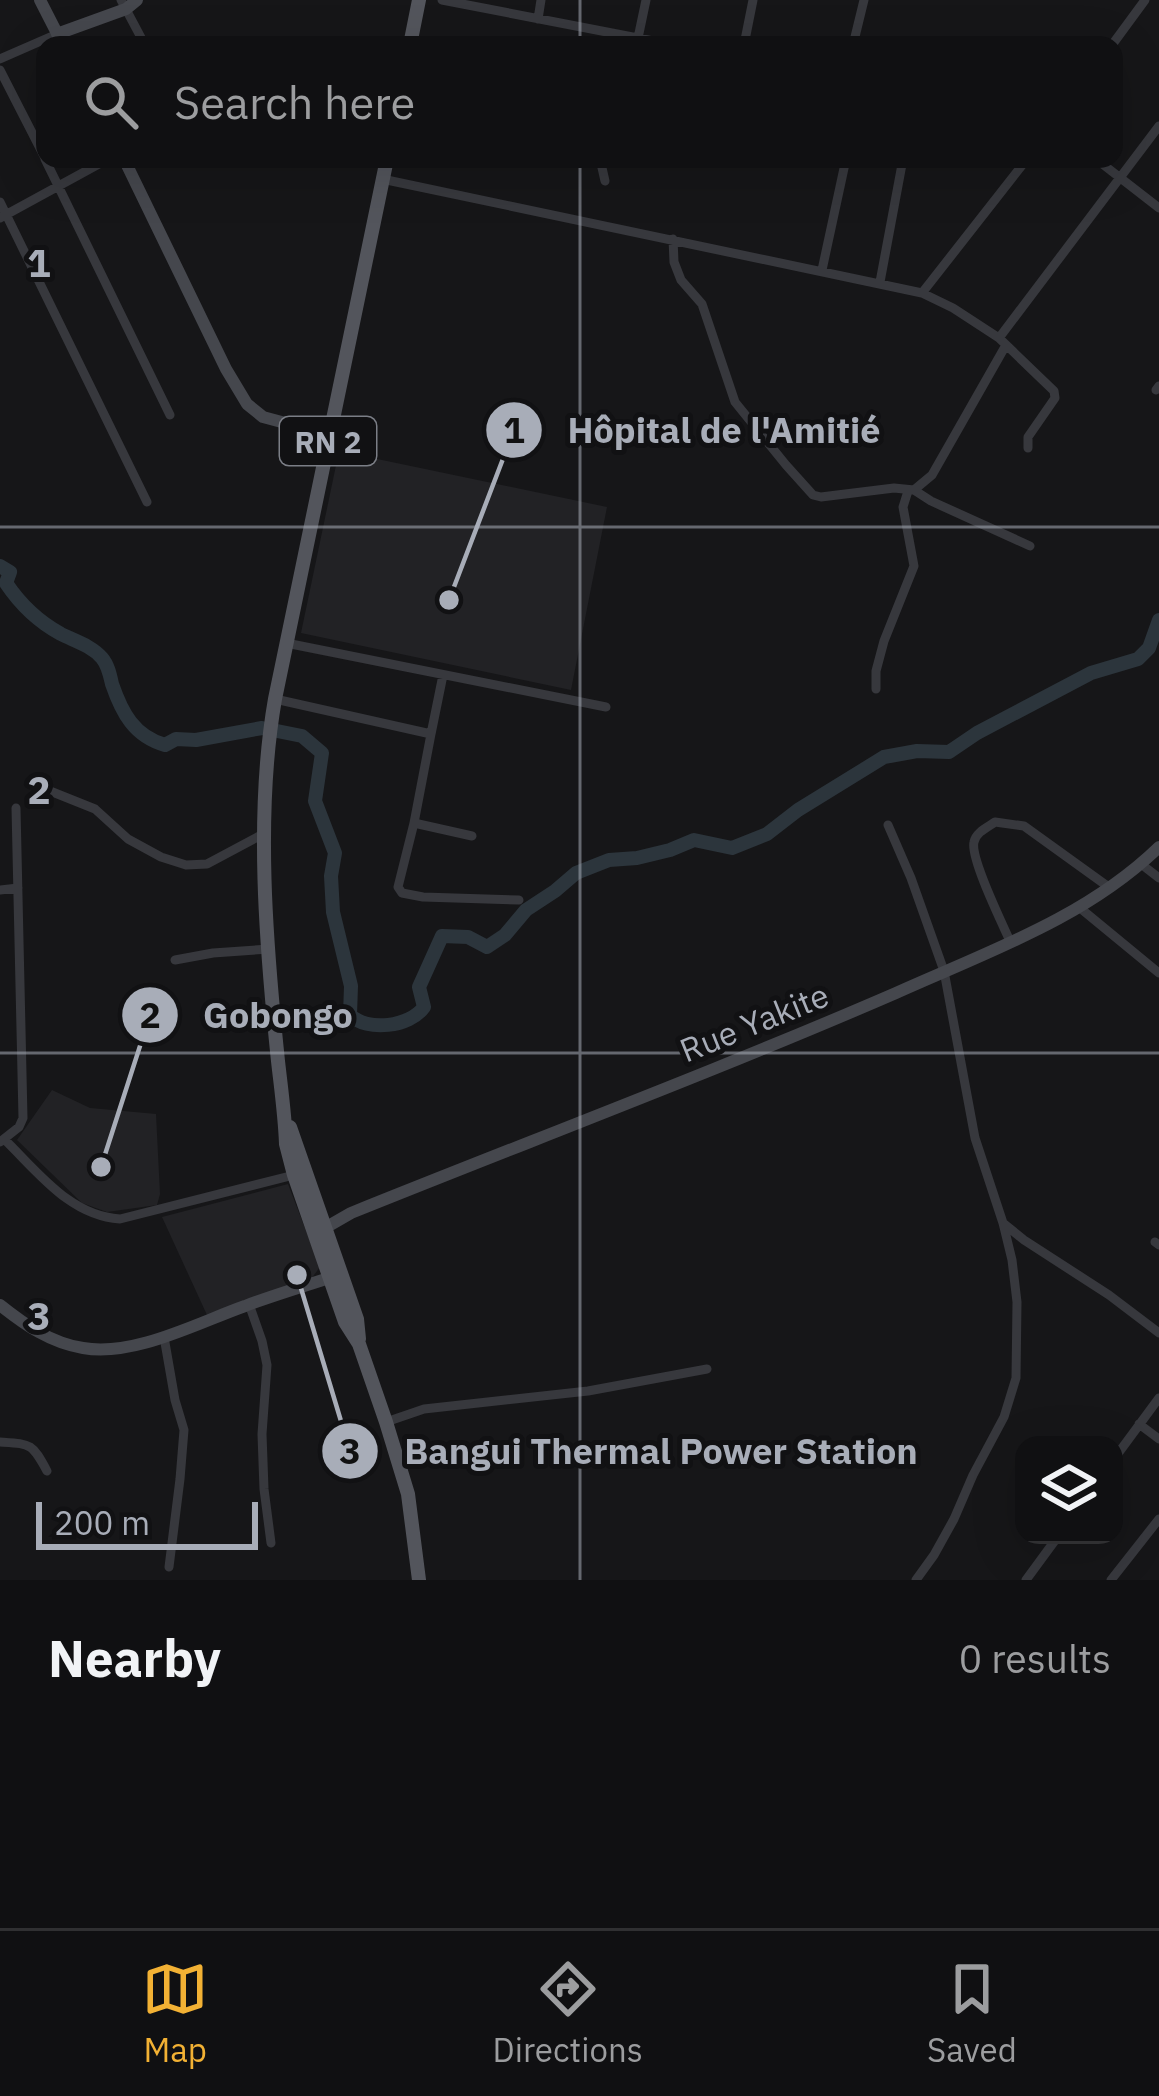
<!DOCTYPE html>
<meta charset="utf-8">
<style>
body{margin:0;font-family:"IBM Plex Sans",sans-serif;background:#19191b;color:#f1f3f6}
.controls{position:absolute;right:36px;bottom:36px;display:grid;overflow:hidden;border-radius:24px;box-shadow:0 12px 48px #0002}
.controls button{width:108px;height:108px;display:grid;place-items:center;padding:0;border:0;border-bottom:3px solid #303032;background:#101012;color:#f1f3f6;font:60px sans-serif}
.scale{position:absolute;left:36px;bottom:30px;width:222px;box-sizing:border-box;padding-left:12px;border:6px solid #a8adb8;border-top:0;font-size:33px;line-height:42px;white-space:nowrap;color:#a8adb8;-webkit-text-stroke:9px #111113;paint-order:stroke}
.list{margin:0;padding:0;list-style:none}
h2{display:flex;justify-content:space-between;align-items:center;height:156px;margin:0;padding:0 48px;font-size:51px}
h2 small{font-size:39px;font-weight:400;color:#9c9d9f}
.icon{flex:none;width:66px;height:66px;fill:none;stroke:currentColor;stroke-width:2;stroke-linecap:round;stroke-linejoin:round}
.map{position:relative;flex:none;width:1159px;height:1580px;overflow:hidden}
.search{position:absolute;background:#101012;box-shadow:0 12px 48px #0002;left:36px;right:36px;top:36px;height:132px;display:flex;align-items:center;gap:30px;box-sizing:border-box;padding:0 42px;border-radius:24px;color:#9c9d9f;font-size:45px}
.sheet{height:348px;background:#101012}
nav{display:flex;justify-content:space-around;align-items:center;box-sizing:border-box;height:168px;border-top:3px solid #303032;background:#101012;font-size:33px;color:#9c9d9f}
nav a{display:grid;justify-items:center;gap:6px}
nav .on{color:#f2b134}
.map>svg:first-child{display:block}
.built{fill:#222225}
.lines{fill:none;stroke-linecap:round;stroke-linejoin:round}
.stream{stroke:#2c353c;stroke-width:3}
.river{stroke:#2c353c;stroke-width:14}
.street{stroke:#37383d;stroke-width:9}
.secondary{stroke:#45474d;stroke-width:12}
.primary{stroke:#53555c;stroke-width:14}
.grid{fill:none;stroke:#a8adb8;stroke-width:3;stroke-opacity:0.55}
.labels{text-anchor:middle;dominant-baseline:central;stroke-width:10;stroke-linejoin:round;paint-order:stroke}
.shield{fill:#111113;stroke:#7b7e86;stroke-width:3}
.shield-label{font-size:30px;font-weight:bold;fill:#a8adb8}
.street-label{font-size:33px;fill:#a8adb8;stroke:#111113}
.grid-label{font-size:39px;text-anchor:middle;font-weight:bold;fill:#a8adb8;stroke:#111113;stroke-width:10;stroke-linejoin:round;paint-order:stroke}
.leader{fill:none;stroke:#a8adb8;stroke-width:4.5}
.callout-dot{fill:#a8adb8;stroke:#111113;stroke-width:4.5}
.mark-label{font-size:36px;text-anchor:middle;font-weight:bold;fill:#111}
.callout-label{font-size:36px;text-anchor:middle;font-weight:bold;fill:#a8adb8;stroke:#111113;stroke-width:10;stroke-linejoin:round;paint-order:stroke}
</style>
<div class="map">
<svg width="1159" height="1580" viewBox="0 0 1159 1580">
<rect width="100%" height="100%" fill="#161618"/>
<path class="built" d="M339 451 607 507 571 690 301 633Z
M52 1090 90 1108 156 1114 160 1194 157 1205 107 1212 82 1203 17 1140Z
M288 1184 320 1267 311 1279 207 1315 162 1217Z"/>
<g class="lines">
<path class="stream" d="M0 584 6 583"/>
<path class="river" d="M0 566 10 572 6 583C20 604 39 622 61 634 75 641 92 646 102 658 108 665 110 675 112 684 122 713 134 736 165 745L176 739 196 740 262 728 302 736 322 753 315 801 335 853 331 876 333 912 351 986 350 1015C367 1032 410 1027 424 1007L419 987 442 936 468 937 487 947 505 935 526 910 555 891 576 873 609 860 637 858 670 850 694 840 732 848 767 834 798 810 884 757 917 751 949 752 977 733 1091 673 1138 659 1149 648 1159 620"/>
<path class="street" d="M121 0 145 45
M442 0 674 45
M538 19 541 0
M638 38 646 0
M744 45 753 0
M853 45 864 0
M1112 45 1145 0
M0 59 57 34
M0 70 45 158
M45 159 170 415
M600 159 605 181
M1096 159 1159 208
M382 179 922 293 1027 159
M0 202 147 502
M0 218 108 159
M673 239 674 262 681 280 702 304 735 402 786 465 813 495 821 497 894 488 914 490 932 475 1006 345
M822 270 846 159
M880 282 903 159
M922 293 953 308 999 338 1054 391 1055 398 1028 437V448
M999 338 1159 126
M1156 390 1159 386
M914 490 931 501 1030 546
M286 643 606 707
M876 689V671L884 641 914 566 903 507 908 491
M275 699 431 734 414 823 398 887 402 893 423 897 519 900
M431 734 443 675
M35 785 95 809 128 839 161 857 186 865 207 864 265 833
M414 823 472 836
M888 825 911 878 944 971 975 1138 1003 1223 1012 1260 1017 1302 1016 1378 1004 1417 973 1475 954 1519 934 1555 916 1580
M1141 864 1159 878
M0 890 18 888
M1080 908 1159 973
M1010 941C1002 923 970 858 974 842 976 832 988 827 995 822L1024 826 1110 888
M175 960 213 953 269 949
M4 1139C38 1172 70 1216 120 1219L294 1175
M0 1142 19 1127 23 1118 16 808
M1003 1223 1024 1240 1109 1295 1159 1333
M1155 1242 1159 1245
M249 1304 262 1341 267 1365 262 1434 264 1489 271 1543
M164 1337 175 1400 184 1430 180 1479 169 1567
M386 1422 424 1409 588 1391 707 1369
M1139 1424 1159 1439
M0 1442C31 1444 32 1443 47 1471
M1114 1459 1159 1398
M1026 1580 1059 1535
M1111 1580 1159 1519"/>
<path class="secondary" d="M40 0 63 45
M57 34 126 9 137 0
M124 159 226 369 247 404 263 417 330 435
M318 1232 351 1213C532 1140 716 1071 896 993 987 952 1086 918 1159 847
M0 1305C25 1325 51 1343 83 1348 134 1357 197 1323 245 1306 274 1295 305 1286 335 1276"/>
<path class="primary" d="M410 45 419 0
M387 159 275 699C255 813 266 945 278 1061 281 1088 285 1116 286 1144L294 1175 345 1322 359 1344 386 1422 408 1494 419 1580
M290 1127 357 1319 359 1339"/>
</g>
<path class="grid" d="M580 0V45M580 159V1580M0 527H1159M0 1053H1159"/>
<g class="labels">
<rect class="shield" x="280" y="417" width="96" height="48" rx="9"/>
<g class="shield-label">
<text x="328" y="441">RN 2</text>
</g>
<g class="street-label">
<text transform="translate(754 1022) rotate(-22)">Rue Yakite</text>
</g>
</g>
<g class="grid-label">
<text x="39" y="277">1</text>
<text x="39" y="804">2</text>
<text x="39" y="1330">3</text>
</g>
<path class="leader" d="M449 600L514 430M101 1167L150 1015M297 1275L350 1451"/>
<g class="callout-dot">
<circle cx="449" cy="600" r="12"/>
<circle cx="101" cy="1167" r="12"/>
<circle cx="297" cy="1275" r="12"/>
<circle cx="514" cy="430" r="30"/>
<circle cx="150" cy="1015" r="30"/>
<circle cx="350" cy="1451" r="30"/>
</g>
<g class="mark-label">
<text x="514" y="443">1</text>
<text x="150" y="1028">2</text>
<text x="350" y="1464">3</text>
</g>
<g class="callout-label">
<text x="724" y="443">Hôpital de l'Amitié</text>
<text x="278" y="1028">Gobongo</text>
<text x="661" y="1464">Bangui Thermal Power Station</text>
</g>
</svg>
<div class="controls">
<button><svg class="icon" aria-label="layers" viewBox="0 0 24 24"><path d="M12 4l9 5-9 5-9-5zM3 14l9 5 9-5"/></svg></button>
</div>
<div class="scale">200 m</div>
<div class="search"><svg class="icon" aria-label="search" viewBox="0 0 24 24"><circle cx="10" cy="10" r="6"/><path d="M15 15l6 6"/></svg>Search here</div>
</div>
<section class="sheet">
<h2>Nearby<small>0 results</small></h2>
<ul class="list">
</ul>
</section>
<nav>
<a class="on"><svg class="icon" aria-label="map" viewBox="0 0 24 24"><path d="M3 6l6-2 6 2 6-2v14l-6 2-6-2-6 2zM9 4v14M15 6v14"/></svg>Map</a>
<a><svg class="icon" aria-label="directions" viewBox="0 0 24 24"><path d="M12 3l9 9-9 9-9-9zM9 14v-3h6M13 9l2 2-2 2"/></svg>Directions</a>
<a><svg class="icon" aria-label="saved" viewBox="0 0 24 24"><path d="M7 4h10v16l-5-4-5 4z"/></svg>Saved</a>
</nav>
